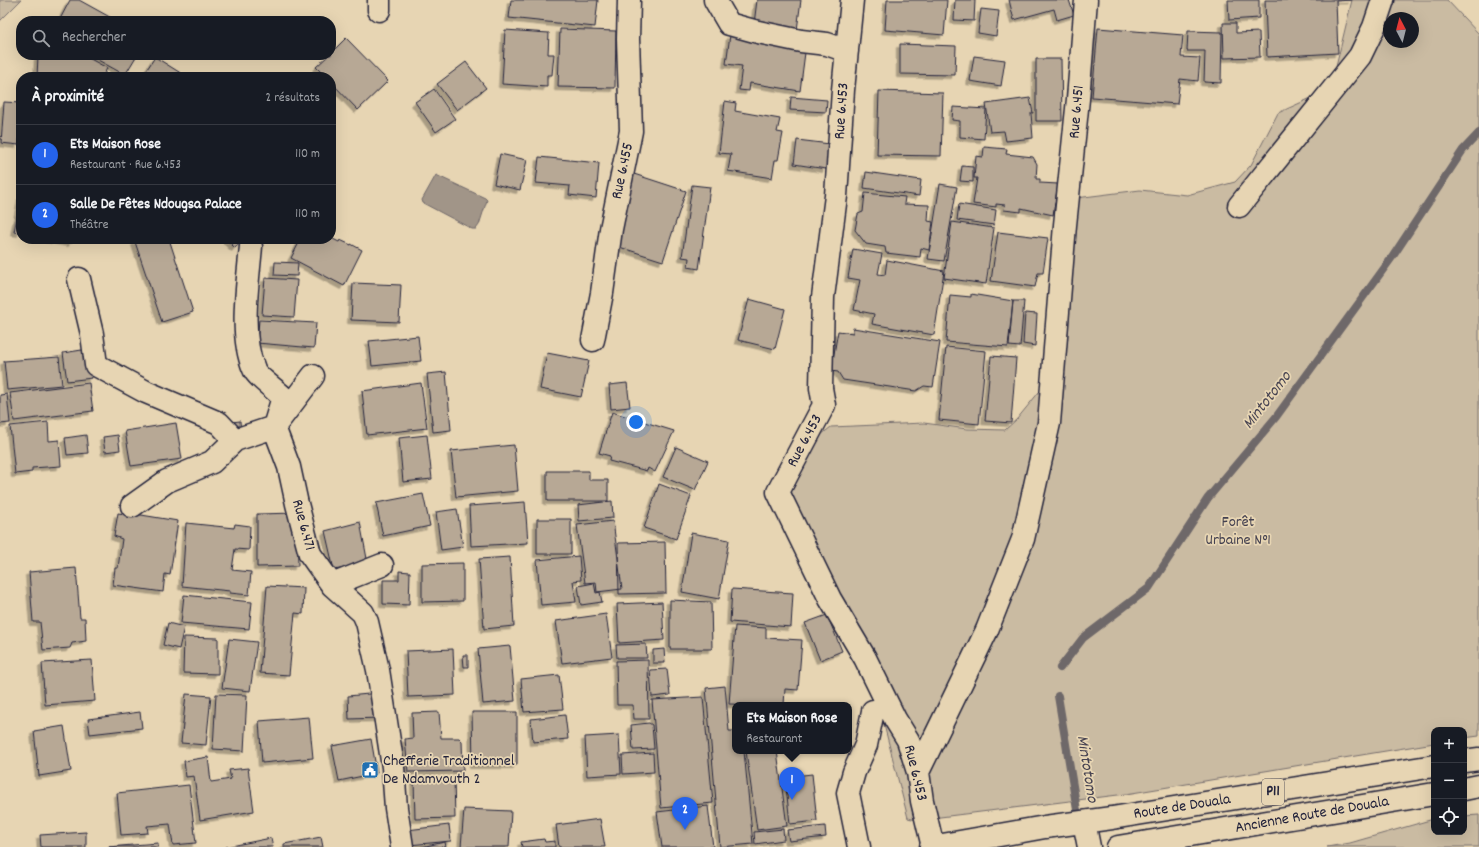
<!DOCTYPE html>
<html lang="fr">
<meta charset="utf-8">
<style>
body{margin:0;font-family:Dekko,sans-serif;background:#20242c;color:#f1f3f6}
.controls{position:absolute;right:12px;bottom:12px;display:grid;overflow:hidden;border-radius:8px;box-shadow:0 4px 16px #0002}
.controls button{width:36px;height:36px;display:grid;place-items:center;padding:0;border:0;border-bottom:1px solid #363941;background:#171b24;color:#f1f3f6;font:20px sans-serif}
.compass{position:absolute;left:1383px;top:12px;width:36px;height:36px;border-radius:50%;background:#171b24;box-shadow:0 4px 16px #0002;rotate:353deg}
.you{position:absolute;left:636px;top:422px;width:14px;height:14px;margin:-10px;border:3px solid #fff;border-radius:50%;background:#1a73e8;box-shadow:0 0 0 6px #1a73e833}
.badge{display:grid;place-items:center;width:26px;height:26px;border-radius:50%;background:#2563eb;color:#fff;font-size:13px;font-weight:700}
.pin{position:absolute;translate:-50% -33px;filter:drop-shadow(0 1px 2px #0008)}
.pin::after{content:'';position:absolute;top:21px;width:14px;height:12px;background:inherit;clip-path:polygon(0 0,100% 0,50% 100%)}
.popup{position:absolute;left:732px;top:702px;width:120px;height:52px;box-sizing:border-box;display:grid;place-content:center;border-radius:8px;background:#171b24;filter:drop-shadow(0 1px 3px #0005);font-size:13px;white-space:nowrap;color:#9ea1a6}
.popup b{font-size:15px;color:#f1f3f6}
.popup::after{content:'';position:absolute;left:50%;top:100%;margin-left:-8px;border:8px solid transparent;border-top-color:#171b24}
.list{margin:0;padding:0;list-style:none}
h2{display:flex;justify-content:space-between;align-items:center;height:52px;margin:0;padding:0 16px;font-size:17px}
h2 small{font-size:13px;font-weight:400;color:#9ea1a6}
.list li{display:grid;grid-template-columns:26px 1fr auto;gap:12px;align-items:center;box-sizing:border-box;height:60px;padding:0 16px;border-top:1px solid #363941}
.list b{display:block;font-size:15px;white-space:nowrap}
.list p{margin:0;font-size:13px;white-space:nowrap;color:#9ea1a6}
.list em{font-size:13px;font-style:normal;color:#9ea1a6}
.icon{flex:none;width:22px;height:22px;fill:none;stroke:currentColor;stroke-width:2;stroke-linecap:round;stroke-linejoin:round}
.map{position:relative;flex:none;width:1479px;height:847px;overflow:hidden}
.search{position:absolute;background:#171b24;box-shadow:0 4px 16px #0002;left:16px;top:16px;width:320px;height:44px;display:flex;align-items:center;gap:10px;box-sizing:border-box;padding:0 14px;border-radius:16px;color:#9ea1a6;font-size:15px}
.panel{position:absolute;background:#171b24;box-shadow:0 4px 16px #0002;left:16px;top:72px;width:320px;height:172px;border-radius:16px}
.map>svg:first-child{display:block}
.green{fill:#cabba2;stroke:#766e6e;fill-rule:evenodd}
.water{fill:#a19588;stroke:#6e6769}
.lines{fill:none;stroke-linecap:round;stroke-linejoin:round}
.stream{stroke:#6e6769;stroke-width:8}
.building{fill:#b7a895;stroke:#22223b;filter:url(#shadow)}
.street-casing{stroke:#22223b;stroke-width:25}
.primary-casing{stroke:#22223b;stroke-width:25}
.street{stroke:#e7d5b3;stroke-width:22}
.primary{stroke:#e7d5b3;stroke-width:22}
.labels{text-anchor:middle;dominant-baseline:central;stroke-width:3.5;stroke-linejoin:round;paint-order:stroke}
.shield{fill:#e7d5b3;stroke:#5d585f;stroke-width:1}
.shield-label{font-size:15px;font-weight:bold;fill:#22223b}
.street-label{font-size:16px;fill:#22223b;stroke:#e7d5b3}
.park-label{font-size:16px;fill:#444150;stroke:#e7d5b3}
.poi-label{font-size:16px;fill:#22223b;stroke:#e7d5b3;text-anchor:start}
.water-label{font-size:17px;font-style:italic;fill:#484452;stroke:#e7d5b3}
</style>
<div class="map">
<svg width="1479" height="847" viewBox="0 0 1479 847">
<defs>
<filter id="shadow"><feDropShadow dx="-3.5" dy="3.5" stdDeviation="0" flood-color="#0004"/></filter>
</defs>
<rect width="100%" height="100%" fill="#e7d5b3"/>
<filter id="ink" filterUnits="userSpaceOnUse"><feTurbulence type="fractalNoise" baseFrequency=".025" numOctaves="2"/><feDisplacementMap in="SourceGraphic" scale="8" xChannelSelector="R" yChannelSelector="G"/><feConvolveMatrix kernelMatrix="1 2 1 2 8 2 1 2 1" color-interpolation-filters="sRGB"/></filter>
<g filter="url(#ink)">
<path class="green" d="M0 0H21L0 21Z
M1352 0H1447L1479 34V736L1464 738V730H1434V743L1126 794 916 820 908 818 881 713 780 492 812 442 831 427 924 423 967 429 1005 430 1017 419 1053 375 1070 304 1076 198 1140 190 1187 195 1235 182 1251 165 1278 113 1311 98 1335 71ZM1389 18H1413V42H1389Z
M1479 815V847H1327L1350 843 1430 820 1434 819V832H1464V816Z"/>
<path class="water" d="M436 175 485 198 487 200 479 225 476 229H472L423 203 422 200Z"/>
<g class="lines">
<path class="stream" d="M1060 668 1083 638 1149 588 1208 498 1276 417 1393 256 1463 150 1479 133
M1058 696 1079 822"/>
</g>
<path class="building" d="M70 0H79L117 21H59Z
M511 0H598L595 27 509 18Z
M757 0H801L797 30 754 24Z
M887 0H947L944 35 885 30Z
M955 0H975L974 21 954 20Z
M1009 0H1069L1074 15 1057 20 1054 9 1014 20Z
M1228 0H1259V18L1229 20Z
M1265 0H1352L1336 1 1338 53 1267 57Z
M981 9 999 11 996 36 978 33Z
M1223 23H1236V33L1259 32 1260 57 1224 58Z
M1098 28 1183 35 1181 57 1200 58 1198 81 1180 79 1177 104 1092 97Z
M560 29 616 31 615 88 558 87Z
M505 30 549 33 548 54H554L552 75H547V87L502 84Z
M1188 31 1222 32 1221 83 1204 82 1205 51H1187Z
M730 35 806 45 800 91 750 83 749 91 739 90 742 66 726 64Z
M346 38 388 81 358 110 331 82V77H326L316 67 329 55H331V53Z
M900 44 956 46 955 75 900 74Z
M40 55H83L107 68 103 77H37L38 56Z
M89 55H137L125 75Z
M974 56 1005 60 1001 86 970 81Z
M155 57 187 77H142Z
M1036 59H1061L1062 121H1036Z
M466 62 486 88 457 110 437 84Z
M434 89 455 119 436 132 415 102Z
M879 91 943 93 941 156 877 155Z
M791 97 827 100 826 112 790 110Z
M1030 98 1033 113H1031L1033 138 1006 141 1004 131 990 132 986 104Z
M725 101 736 103 735 111 780 119 777 132 783 133 778 160H775L772 178 728 171 731 154 719 153Z
M4 102 21 103 19 145 1 143Z
M953 107 986 109 984 139 960 137V121L952 120Z
M797 140 830 144 826 169 794 164Z
M984 147 1007 149 1006 154 1033 157 1037 164 1036 179H1040V183L1058 184 1053 215 1021 208V212L1004 210 1005 205 996 204V207L973 204 977 178H974L976 156 983 157Z
M500 154 527 160 520 190 494 184Z
M539 157 599 163 596 198 569 195 570 186 536 183Z
M962 166 973 167V182L960 181Z
M866 172 921 180 919 196 864 188Z
M634 174 686 191 663 261 610 244Z
M940 184 957 187 944 261 928 259Z
M692 185 710 187 699 269 688 267 689 258 682 257Z
M865 193 905 197 904 204 929 205 928 221 933 222 929 250 921 248 920 257 886 253 885 247 866 244 855 230 858 214 863 212Z
M21 196V233L14 232Z
M959 204 996 210 994 225 957 220Z
M952 222 994 228 986 284 944 278Z
M998 232 1048 238 1043 273H1038L1035 287 991 281Z
M331 238 339 242 340 240 351 245V244L362 250 344 286 291 258 301 239H331Z
M49 239H73L72 243Z
M143 239H169L193 312 162 322 135 242Z
M226 239H243L235 248Z
M853 249 882 254 878 274 885 275 887 260 944 271 934 335 872 324 874 314 854 310 860 280 848 278Z
M275 262 298 263 297 276 274 275Z
M265 278 297 280 294 317 262 315Z
M353 283 401 285 399 322 351 320Z
M971 294 1013 301 1008 347 946 342 950 295 971 297Z
M749 299 785 309 775 349 738 340Z
M1013 301H1024L1020 347 1009 346Z
M1025 313 1037 314 1035 346 1023 344Z
M259 320 316 323 314 348 257 343Z
M853 328 940 342 933 387 924 386 916 391 843 380 838 372 831 371 838 331 853 333Z
M418 336 421 361 372 366 369 341Z
M946 347 986 351 979 424 939 420Z
M88 349 92 378 67 381 63 353Z
M547 353 589 361 581 397 540 389Z
M991 356 1016 358 1011 423 985 421Z
M59 357 62 385 7 390 4 361Z
M446 372 451 430 433 432 427 374Z
M89 383 93 411 14 421 10 393Z
M421 383 427 428 367 435 362 391Z
M627 383 630 407 611 409 609 385Z
M7 394 10 423 0 424V395Z
M612 412 674 431 655 472 648 468 647 471 609 461 610 456 599 453Z
M240 421 241 434 232 422Z
M48 422 49 441 59 440 61 466 32 468V472L15 474 10 426Z
M176 423 182 459 131 466 125 431Z
M86 435 88 453 67 455 65 438Z
M118 435 120 450 105 452 103 437Z
M427 435 432 479 403 482 399 438Z
M514 445 518 491 456 497 451 451Z
M676 447 708 461 695 490 663 477Z
M547 471H589V480H608V501H547Z
M659 484 691 496 676 539 644 528Z
M423 494 430 526 383 536 376 503Z
M612 501 613 518 579 521 578 505Z
M525 502 528 543 471 546 469 506Z
M457 509 463 547 441 550 436 512Z
M118 513 131 515 129 513 178 521 170 575 165 574 163 592 113 585 115 568H118L122 539 114 536Z
M297 513 298 566 257 567V514Z
M537 519H571V554H537Z
M613 521 622 589 597 592 596 582 585 583 577 525Z
M360 522 368 564 334 570 325 531Z
M186 523 234 528 235 524 250 526 249 550 235 549 232 570 251 572 249 595 230 593V591L182 586Z
M691 533 729 540 719 599 682 592Z
M665 542 666 593 619 594 618 543Z
M579 556 581 580 573 581 576 602 541 605 537 560Z
M510 557 514 626 484 629 479 559Z
M463 563V601L422 602V564Z
M76 568 80 618H85L86 641 72 643 70 648 43 650 40 622H33L29 572Z
M399 571 410 572 409 605 383 604V580H399Z
M594 583 596 593 600 592 602 602 581 605 578 586Z
M267 586 304 588 303 614 295 613 289 675 260 673Z
M732 589 793 593 791 627 730 622Z
M184 595 252 602 249 629 181 623Z
M670 600 711 602 712 649H670Z
M662 602 664 640 619 643 617 604Z
M606 614 612 657 562 663 556 621Z
M827 615 842 651 820 660 805 623Z
M168 623 184 627 179 649 163 645Z
M735 626 766 628V638L802 640 798 690 785 689 784 705 729 704Z
M184 637 218 638V674L183 673Z
M229 639 257 642 250 691 222 688Z
M646 644 647 658H617L616 645Z
M510 646 515 701 483 704 478 649Z
M453 649 455 695 408 697 406 651Z
M664 649 665 663H653V650Z
M463 655H468V667H464Z
M92 660 95 701 45 705 42 663Z
M648 660 649 719H634L633 705H617L616 661Z
M667 669 670 695 652 697 650 670Z
M559 675 563 709 524 712 521 679Z
M725 686 729 731H735V751H744L753 844 720 847 706 688Z
M379 693 380 718 349 719 348 696Z
M186 694 211 696 206 745 181 743Z
M216 694 247 695 244 751 213 749Z
M703 697 713 803 661 808 652 700Z
M140 712 142 728 90 734 88 719Z
M439 712 441 738H459L462 741 463 771 408 772 405 739 413 738 412 713Z
M472 712H517V765H473Z
M565 715 568 739 533 742 531 719Z
M309 717 313 758 262 763 259 721Z
M649 723 652 725 654 749 633 750 631 725Z
M64 726 71 771 39 776 34 731Z
M619 735 621 774 587 776 585 737Z
M371 739 377 773 339 781 332 746Z
M746 751H777L787 826 757 830Z
M653 753 654 772 623 774 622 755Z
M208 757 211 782 231 779 229 770 248 768 254 811 200 820 194 776 186 777 184 761Z
M812 774 817 821 790 824 785 777Z
M454 779 455 818 415 819 414 780Z
M189 785 196 843 173 845 170 824 147 826 148 833 121 835 117 793Z
M708 806 713 847H662L657 812Z
M464 809 511 811 509 847H461Z
M600 819 605 847H559L556 825Z
M449 825 451 841 409 845 407 830Z
M825 826 826 837 789 841 787 830Z
M783 829 784 840 755 844 754 832Z
M86 832V847H41L40 835Z
M321 837 323 847H284V844Z
M271 838 273 847H226Z
M544 839 545 842 555 841V847H522L521 842Z
M445 842 446 847H421Z
M158 843V847H108Z"/>
<g class="lines">
<defs>
<path id="street" d="M715 0 729 24 758 32 801 41 827 44 847 51
M852 0 843 90 836 196 823 297 821 388 824 405 778 492 830 599 865 658 895 719 908 740 918 772 922 801 933 847
M379 10V0
M1239 206 1360 56 1374 27 1383 0
M251 246C248 283 239 335 254 369 256 376 277 391 283 397L274 427 289 467 297 504 310 554 332 585 363 613 367 622 378 670 393 767 396 808 402 847
M79 279 92 334 96 365 146 392 219 423 235 440 274 427 313 376
M593 340 602 293 611 229 631 131 628 39 629 0
M132 506 167 481 212 462 235 440
M332 585 382 565
M918 772 987 630 1023 539 1049 423 1065 225 1078 99 1086 0
M859 847 848 793 854 772 866 745 873 711"/>
<path id="primary" d="M1464 761 1479 759
M1464 789 1479 786
M1084 822 1089 847
M931 847 1045 827 1112 818 1434 766
M1118 847 1434 794"/>
</defs>
<use href="#street" class="street-casing"/>
<use href="#primary" class="primary-casing"/>
<use href="#street" class="street"/>
<use href="#primary" class="primary"/>
</g>
</g>
<defs>
<symbol id="civic-square" viewBox="-11 -11 22 22"><rect x="-9" y="-9" width="18" height="18" rx="4" fill="#1f6fb2" stroke="#e7d5b3"/><path d="M-.6-6.5H3V-4.5H.6V-3L4-1V1h2V6H-6V1h2V-1L-.6-3ZM-1.2 2.5V6h2.4V2.5Z" fill="#fff"/></symbol>
</defs>
<g fill-rule="evenodd">
<use href="#civic-square" x="360" y="760" width="20" height="20"/>
</g>
<g class="labels">
<rect class="shield" x="1262" y="779" width="22" height="26" rx="3"/>
<g class="shield-label">
<text x="1273" y="792">P11</text>
</g>
<g class="street-label">
<text transform="translate(842 111) rotate(-86)">Rue 6.453</text>
<text transform="translate(1077 112) rotate(-85)">Rue 6.451</text>
<text transform="translate(623 171) rotate(-78)">Rue 6.455</text>
<text transform="translate(805 441) rotate(-62)">Rue 6.453</text>
<text transform="translate(303 525) rotate(75)">Rue 6.471</text>
<text transform="translate(915 773) rotate(76)">Rue 6.453</text>
<text transform="translate(1182 807) rotate(-9)">Route de Douala</text>
<text transform="translate(1312 815) rotate(-10)">Ancienne Route de Douala</text>
</g>
<g class="park-label">
<text x="1238" y="522">Forêt<tspan x="1238" dy="18">Urbaine N°1</tspan></text>
</g>
<g class="poi-label">
<text x="383" y="761">Chefferie Traditionnel<tspan x="383" dy="18">De Ndamvouth 2</tspan></text>
</g>
<g class="water-label">
<text transform="translate(1268 401) rotate(-52)">Mintotomo</text>
<text transform="translate(1086 769) rotate(81)">Mintotomo</text>
</g>
</g>
</svg>
<div class="controls">
<button>+</button>
<button>−</button>
<button><svg class="icon" aria-label="locate" viewBox="0 0 24 24"><circle cx="12" cy="12" r="6"/><path d="M12 2v4M12 18v4M2 12h4M18 12h4"/></svg></button>
</div>
<svg class="compass" viewBox="-18 -18 36 36"><path d="M0-13l5 13h-10z" fill="#e53935"/><path d="M0 13l5-13h-10z" fill="#9ea1a6"/></svg>
<div class="you"></div>
<div class="pin badge" style="left:792px;top:800px">1</div>
<div class="popup"><b>Ets Maison Rose</b>Restaurant</div>
<div class="pin badge" style="left:685px;top:830px">2</div>
<div class="search"><svg class="icon" aria-label="search" viewBox="0 0 24 24"><circle cx="10" cy="10" r="6"/><path d="M15 15l6 6"/></svg>Rechercher</div>
<section class="panel">
<h2>À proximité<small>2 résultats</small></h2>
<ul class="list">
<li><span class="badge">1</span><div><b>Ets Maison Rose</b><p>Restaurant · Rue 6.453</p></div><em>110 m</em></li>
<li><span class="badge">2</span><div><b>Salle De Fêtes Ndougsa Palace</b><p>Théâtre</p></div><em>110 m</em></li>
</ul>
</section>
</div>
